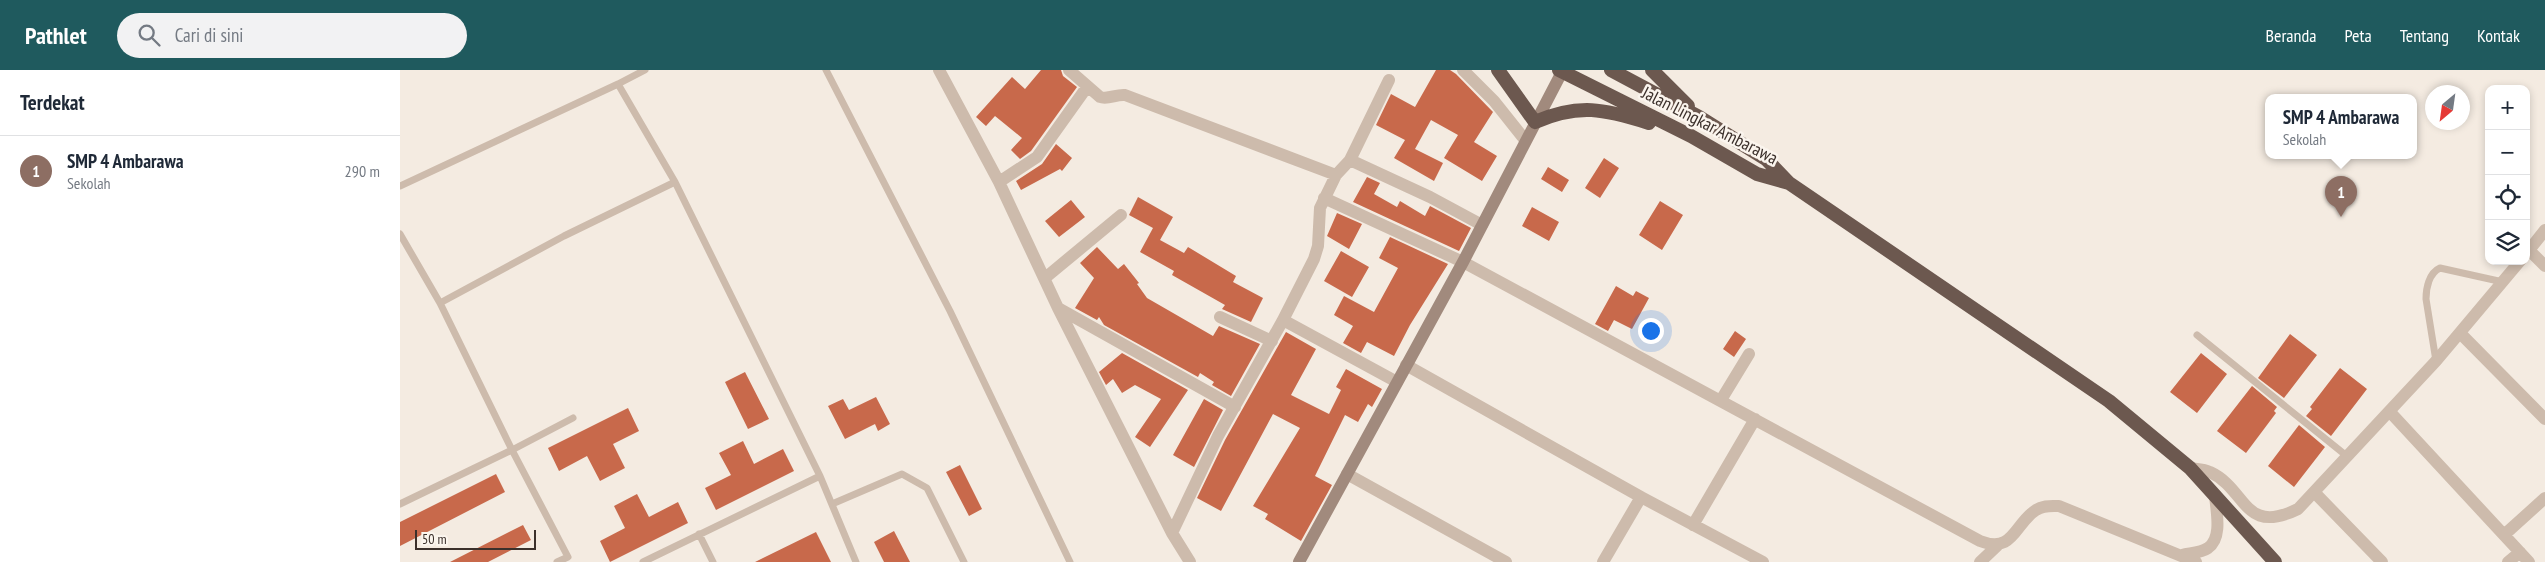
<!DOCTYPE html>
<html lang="id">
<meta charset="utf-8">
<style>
body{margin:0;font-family:"PT Sans Narrow",sans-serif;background:#f2f2f3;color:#1f2937}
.controls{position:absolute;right:15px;top:15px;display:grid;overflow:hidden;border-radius:10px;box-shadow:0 2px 8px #0003}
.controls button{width:45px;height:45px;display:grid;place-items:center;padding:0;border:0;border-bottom:1px solid #e0e1e3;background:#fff;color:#1f2937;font:25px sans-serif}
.compass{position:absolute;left:2025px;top:15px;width:45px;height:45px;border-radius:50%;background:#fff;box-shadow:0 2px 8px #0003;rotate:209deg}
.scale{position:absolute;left:15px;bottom:12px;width:121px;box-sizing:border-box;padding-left:5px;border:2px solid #3b302b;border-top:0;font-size:14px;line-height:18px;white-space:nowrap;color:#3b302b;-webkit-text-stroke:4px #fbf5ee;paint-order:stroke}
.you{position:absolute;left:1250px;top:260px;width:18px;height:18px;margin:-12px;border:4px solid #fff;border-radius:50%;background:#1a73e8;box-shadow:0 0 0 8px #1a73e833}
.badge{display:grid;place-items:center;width:32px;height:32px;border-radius:50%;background:#1f5a5e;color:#fff;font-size:16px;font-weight:700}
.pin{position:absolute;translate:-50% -41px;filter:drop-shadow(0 1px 2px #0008)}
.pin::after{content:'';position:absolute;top:26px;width:18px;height:15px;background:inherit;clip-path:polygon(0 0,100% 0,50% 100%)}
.popup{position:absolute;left:1865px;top:24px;width:152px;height:65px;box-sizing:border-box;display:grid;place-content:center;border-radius:10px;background:#fff;filter:drop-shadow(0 1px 4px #0005);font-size:16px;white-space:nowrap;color:#747a83}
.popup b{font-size:19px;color:#1f2937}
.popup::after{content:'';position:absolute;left:50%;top:100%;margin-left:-10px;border:10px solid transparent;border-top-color:#fff}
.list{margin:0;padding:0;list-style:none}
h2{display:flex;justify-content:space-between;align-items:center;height:65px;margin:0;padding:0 20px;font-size:21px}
h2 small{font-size:16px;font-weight:400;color:#747a83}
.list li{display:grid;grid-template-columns:32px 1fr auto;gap:15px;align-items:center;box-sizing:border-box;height:70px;padding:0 20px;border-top:1px solid #e0e1e3}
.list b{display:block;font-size:19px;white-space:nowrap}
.list p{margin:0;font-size:16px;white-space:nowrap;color:#747a83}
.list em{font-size:16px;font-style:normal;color:#747a83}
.icon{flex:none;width:28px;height:28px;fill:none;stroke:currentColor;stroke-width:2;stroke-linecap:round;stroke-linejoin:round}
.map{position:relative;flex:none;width:2145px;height:492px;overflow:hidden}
header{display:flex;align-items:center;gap:30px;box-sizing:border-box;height:70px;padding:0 25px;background:#1f5a5e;color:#fff}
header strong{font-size:24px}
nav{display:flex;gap:28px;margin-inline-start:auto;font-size:18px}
.search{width:350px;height:45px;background:#f2f2f3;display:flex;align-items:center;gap:12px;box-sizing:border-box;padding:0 18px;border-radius:28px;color:#747a83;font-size:19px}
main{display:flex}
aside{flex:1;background:#fff}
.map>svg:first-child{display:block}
.building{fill:#c8694b}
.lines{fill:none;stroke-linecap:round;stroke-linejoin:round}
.service{stroke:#cdbbac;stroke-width:7}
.minor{stroke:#cdbbac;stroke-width:12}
.secondary{stroke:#a18a7d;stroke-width:12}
.trunk{stroke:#6c584f;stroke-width:14}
.labels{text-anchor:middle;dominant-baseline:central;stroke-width:5;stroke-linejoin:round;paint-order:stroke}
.street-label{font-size:18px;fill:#3b302b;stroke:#fbf5ee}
</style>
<header>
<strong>Pathlet</strong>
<div class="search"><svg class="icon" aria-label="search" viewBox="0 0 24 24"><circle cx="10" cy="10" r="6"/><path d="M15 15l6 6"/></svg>Cari di sini</div>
<nav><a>Beranda</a><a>Peta</a><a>Tentang</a><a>Kontak</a></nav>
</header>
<main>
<aside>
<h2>Terdekat<small></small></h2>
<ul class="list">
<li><span class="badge" style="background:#8d6e63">1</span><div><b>SMP 4 Ambarawa</b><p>Sekolah</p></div><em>290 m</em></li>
</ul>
</aside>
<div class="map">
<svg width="2145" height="492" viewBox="0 0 2145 492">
<rect width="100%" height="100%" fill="#f4ebe1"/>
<path class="building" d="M641 0H661L663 6 677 17 631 81 620 89 611 80 622 68 595 46 586 56 576 47 612 7 625 19Z
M1036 0H1050L1056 4 1093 42 1074 72 1097 86 1082 111 1044 88 1058 65 1031 50 1015 79 1043 93 1034 111 994 88 1005 70 976 55 991 24 1015 37Z
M656 74 672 88 662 101 660 99 621 120 616 111 642 94Z
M1204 88 1219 98 1200 128 1185 118Z
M1148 97 1169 110 1162 122 1141 109Z
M967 107 980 113 974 124 997 137 1000 131 1025 146 1030 136 1071 158 1059 181 953 132Z
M738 127 773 147 760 170 784 183 788 177 836 206 833 212 863 228 851 252 822 239 825 235 772 205 774 201 740 182 753 158 729 145Z
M671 130 685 147 659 167 645 151Z
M1260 131 1283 145 1262 180 1239 165Z
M1132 137 1159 152 1149 171 1122 156Z
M937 143 962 154 949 179 927 166Z
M990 167 1048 194 1010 255 994 286 967 272 961 283 943 273 953 256 934 245 944 226 974 242 998 198 979 188Z
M697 177 718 199 724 194 739 213 737 214 747 228 813 266 819 256 860 274 831 326 812 315 814 312 800 303 798 307 704 255 699 247 697 250 675 238 694 208 680 193Z
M941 181 969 197 952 227 924 211Z
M1216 216 1233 226 1236 221 1249 228 1232 259 1214 250 1208 261 1195 254Z
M1335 261 1346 269 1334 287 1323 279Z
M886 262 916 279 891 325 929 344 941 320 936 317 946 299 982 319 972 337 968 334 958 352 945 345 915 406 932 415 901 471 865 449 868 444 853 436 900 358 873 344 821 441 797 428 825 370Z
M1890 264 1917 285 1884 328 1858 308Z
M722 283 788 320 750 377 735 367 761 329 735 315 722 323 713 309 706 315 699 302Z
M1801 283 1827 304 1797 343 1770 322Z
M1940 298 1967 319 1931 366 1906 346 1912 339 1910 337Z
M345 302 369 349 348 359 325 312Z
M1852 316 1877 337 1874 341 1876 343 1846 383 1817 361Z
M476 327 490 354 478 361 475 354 445 369 428 336 443 329 449 340Z
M804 329 823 340 794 397 773 385Z
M228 338 239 361 213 374 225 398 200 411 187 386 159 401 148 378Z
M1899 355 1925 377 1894 417 1868 396Z
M343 371 354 394 383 379 394 401 316 440 305 418 331 405 319 383Z
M560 395 582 439 569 446 546 402Z
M96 404 105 422 0 476V452Z
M237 424 249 447 278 432 288 453 210 492 200 471 225 458 214 436Z
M123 455 131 470 88 492H50Z
M494 461 510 492H484L474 472Z
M416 462 431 492H355Z"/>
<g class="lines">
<path class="service" d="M426 0 550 241 670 492
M218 14 245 0
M0 116 218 14 275 112 420 406
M0 164 40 233 112 380 173 348
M40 233 164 166 275 112
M1797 265 1948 387
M2036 291 2026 229C2026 218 2029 203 2040 198L2103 212
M0 434 112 380 168 487 157 492
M432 434 502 404 527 418 564 492
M299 464 313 492
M243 492 420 406 456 492"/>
<path class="minor" d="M539 0 599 112 658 238 772 463 790 492
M669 0 700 27C708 30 716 24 725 25L936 105 950 90 989 10
M1063 0 1094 31 1125 70
M950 90 1030 127 1082 155
M599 112 637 87 687 17
M924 128 1063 192 1580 471C1614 484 1614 454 1636 440 1643 435 1651 436 1659 436L1796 492
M2129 180 2145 196
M2126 184 2145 160
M645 208 721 145
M658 238 835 337
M820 247 872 271
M883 250 914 189 918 176 920 138 936 105
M2060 263 2145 349
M1006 295 1241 427 1363 492
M1321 330 1349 284
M1990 342 2129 492
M1790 398C1796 399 1804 399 1810 402 1847 419 1843 466 1898 439L2036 291 2120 191
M947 404 1106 492
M1914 422 1982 492
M1293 455 1355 349
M772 463 818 366 883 250 997 312
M2104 465 2145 428
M1782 485C1790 483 1801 483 1808 478 1823 468 1816 440 1815 425
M1203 492 1241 427
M1580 492 1598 475
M2108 492 2120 482"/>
<path class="secondary" d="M899 492 1063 192 1163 0"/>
<path class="trunk" d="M1098 0 1135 52C1179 33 1204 39 1249 53
M1159 0 1291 66 1357 104 1389 113
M1211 0 1299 47 1366 89 1389 113 1709 331 1790 398 1875 492
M1252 0 1288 36"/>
</g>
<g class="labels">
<g class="street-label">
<text transform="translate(1310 55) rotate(27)">Jalan Lingkar Ambarawa</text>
</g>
</g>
</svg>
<div class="controls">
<button>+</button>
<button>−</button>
<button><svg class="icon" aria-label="locate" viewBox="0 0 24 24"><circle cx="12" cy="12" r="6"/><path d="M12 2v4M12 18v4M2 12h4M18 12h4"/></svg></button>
<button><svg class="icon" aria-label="layers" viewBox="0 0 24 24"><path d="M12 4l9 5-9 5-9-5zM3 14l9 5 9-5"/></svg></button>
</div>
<svg class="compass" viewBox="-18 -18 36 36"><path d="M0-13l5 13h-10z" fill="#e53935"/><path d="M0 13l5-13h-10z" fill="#747a83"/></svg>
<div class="scale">50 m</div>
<div class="you"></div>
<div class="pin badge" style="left:1941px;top:147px;background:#8d6e63">1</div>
<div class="popup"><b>SMP 4 Ambarawa</b>Sekolah</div>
</div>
</main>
